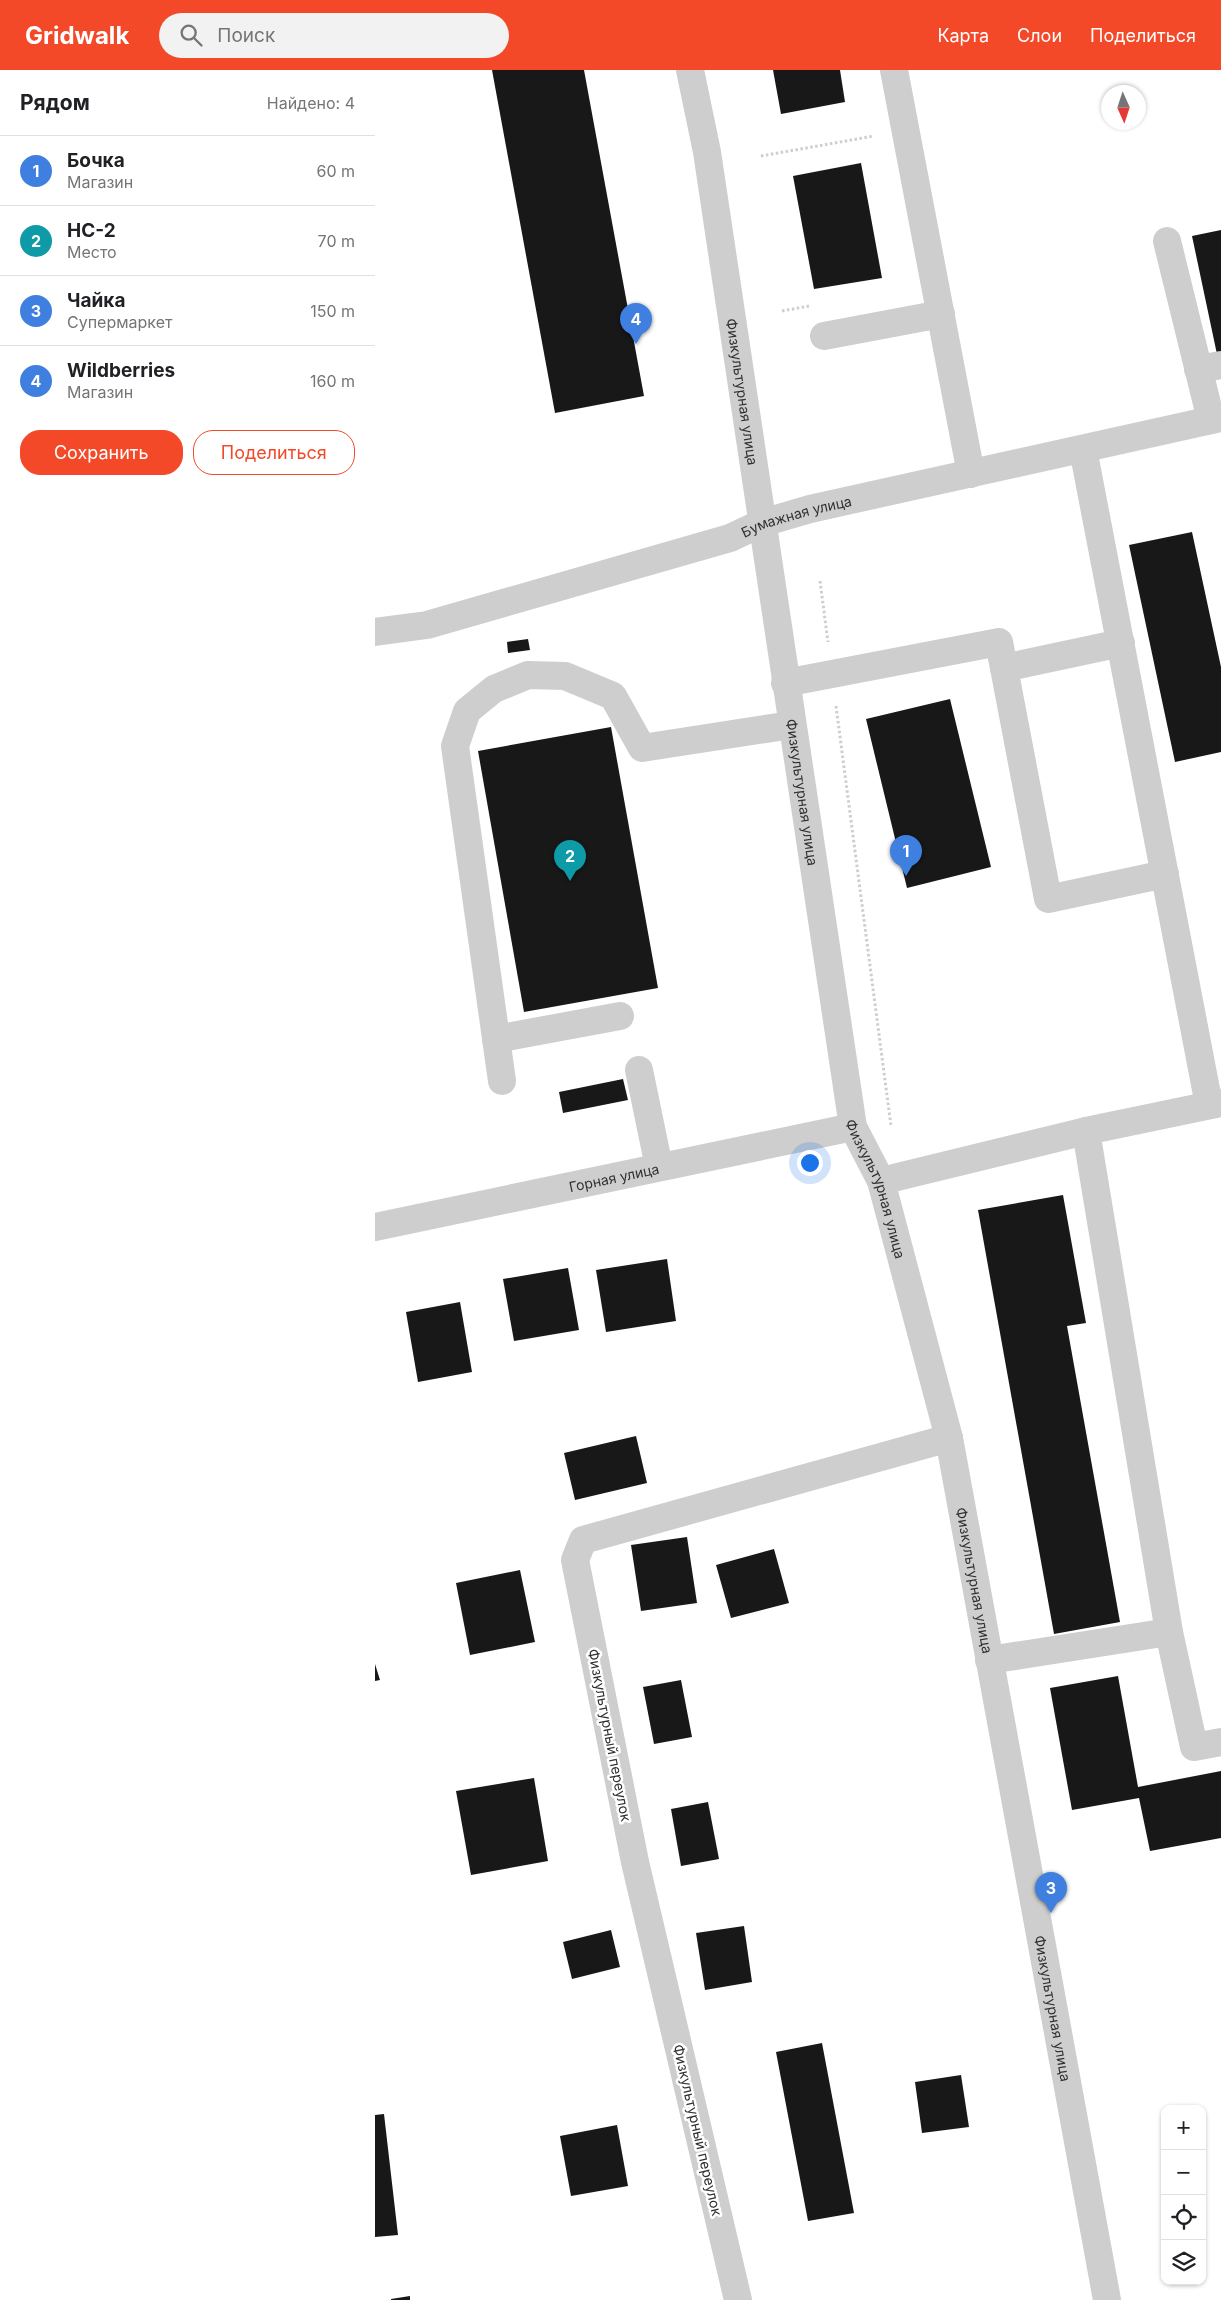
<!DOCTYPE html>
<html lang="ru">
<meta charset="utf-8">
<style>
body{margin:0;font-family:Inter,sans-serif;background:#f2f2f2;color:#202124}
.controls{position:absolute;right:15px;bottom:15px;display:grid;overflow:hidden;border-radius:10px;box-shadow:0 1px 4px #0004}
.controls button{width:45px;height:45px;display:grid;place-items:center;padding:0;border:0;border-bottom:1px solid #e0e0e0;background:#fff;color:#202124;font:25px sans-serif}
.compass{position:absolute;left:726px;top:15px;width:45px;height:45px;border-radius:50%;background:#fff;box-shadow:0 1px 4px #0004;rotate:177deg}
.you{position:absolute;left:434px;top:1092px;width:18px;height:18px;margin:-12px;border:4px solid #fff;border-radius:50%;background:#1a73e8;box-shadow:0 0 0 8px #1a73e833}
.badge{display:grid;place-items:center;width:32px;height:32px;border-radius:50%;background:#f34929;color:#fff;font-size:16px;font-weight:700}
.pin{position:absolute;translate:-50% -41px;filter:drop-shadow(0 1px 2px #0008)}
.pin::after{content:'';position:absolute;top:26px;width:18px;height:15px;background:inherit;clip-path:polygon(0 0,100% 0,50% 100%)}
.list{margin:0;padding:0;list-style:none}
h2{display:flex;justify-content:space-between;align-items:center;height:65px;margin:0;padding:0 20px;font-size:21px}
h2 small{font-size:16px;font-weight:400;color:#757577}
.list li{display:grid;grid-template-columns:32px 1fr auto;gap:15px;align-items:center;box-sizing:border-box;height:70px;padding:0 20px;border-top:1px solid #e0e0e0}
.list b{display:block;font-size:19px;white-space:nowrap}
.list p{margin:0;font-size:16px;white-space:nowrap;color:#757577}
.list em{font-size:16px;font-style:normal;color:#757577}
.actions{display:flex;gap:10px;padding:15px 20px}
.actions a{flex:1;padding:11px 0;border:1px solid #f34929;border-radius:20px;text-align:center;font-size:18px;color:#f34929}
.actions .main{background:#f34929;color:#fff}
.icon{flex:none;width:28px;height:28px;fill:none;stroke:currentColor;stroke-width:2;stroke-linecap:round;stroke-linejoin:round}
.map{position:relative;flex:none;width:846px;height:2230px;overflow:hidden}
header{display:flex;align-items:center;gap:30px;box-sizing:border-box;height:70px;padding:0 25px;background:#f34929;color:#fff}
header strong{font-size:24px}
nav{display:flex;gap:28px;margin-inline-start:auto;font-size:18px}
.search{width:350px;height:45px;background:#f2f2f2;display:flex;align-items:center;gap:12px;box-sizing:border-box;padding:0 18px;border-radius:28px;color:#757577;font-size:19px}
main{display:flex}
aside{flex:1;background:#fff}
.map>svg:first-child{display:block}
.building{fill:#181818}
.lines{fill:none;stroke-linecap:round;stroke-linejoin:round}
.path{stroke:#cecece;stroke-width:3;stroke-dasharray:2.5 2.5;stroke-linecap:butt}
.minor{stroke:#cecece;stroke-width:28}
.labels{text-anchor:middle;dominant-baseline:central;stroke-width:5;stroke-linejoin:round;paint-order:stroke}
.street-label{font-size:14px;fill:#313131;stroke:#fff}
</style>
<header>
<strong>Gridwalk</strong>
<div class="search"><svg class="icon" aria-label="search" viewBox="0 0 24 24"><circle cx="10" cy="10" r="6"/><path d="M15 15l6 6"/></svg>Поиск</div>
<nav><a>Карта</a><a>Слои</a><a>Поделиться</a></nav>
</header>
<main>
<aside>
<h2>Рядом<small>Найдено: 4</small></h2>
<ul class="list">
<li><span class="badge" style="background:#3f7fe0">1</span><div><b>Бочка</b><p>Магазин</p></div><em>60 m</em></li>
<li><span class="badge" style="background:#0f9aa8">2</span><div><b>НС-2</b><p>Место</p></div><em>70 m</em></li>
<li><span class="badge" style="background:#3f7fe0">3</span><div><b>Чайка</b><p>Супермаркет</p></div><em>150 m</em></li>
<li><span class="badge" style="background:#3f7fe0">4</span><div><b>Wildberries</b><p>Магазин</p></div><em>160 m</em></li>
</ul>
<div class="actions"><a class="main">Сохранить</a><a>Поделиться</a></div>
</aside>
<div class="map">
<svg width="846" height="2230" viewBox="0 0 846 2230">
<rect width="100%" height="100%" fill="#fff"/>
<path class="building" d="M117 0H209L269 326 180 343Z
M398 0H465L470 32 406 44Z
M486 93 507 208 439 219 418 106Z
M846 160V288L843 289 817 166Z
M817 462 846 597V682L800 692 754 475Z
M153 569 155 580 133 583 132 572Z
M575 629 616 797 532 818 491 649Z
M236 657 283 918 149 942 103 681Z
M248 1009 253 1030 188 1043 184 1022Z
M688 1125 711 1253 692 1256 745 1552 679 1564 603 1140Z
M292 1189 301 1251 231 1262 221 1200Z
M193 1198 204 1260 139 1271 128 1209Z
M85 1232 97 1302 43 1312 31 1242Z
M261 1366 272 1413 200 1430 189 1383Z
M312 1467 322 1533 266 1541 256 1475Z
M399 1479 414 1533 356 1548 341 1495Z
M145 1500 160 1572 95 1585 81 1513Z
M0 1594 5 1610 0 1611Z
M743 1606 763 1717 846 1701V1768L775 1781 764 1728 697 1740 675 1618Z
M306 1610 317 1667 279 1674 268 1617Z
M159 1708 173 1791 96 1805 81 1721Z
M333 1732 344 1789 306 1796 296 1739Z
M369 1856 377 1912 330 1920 321 1863Z
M236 1860 245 1897 197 1909 188 1872Z
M447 1973 479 2143 433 2151 401 1982Z
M586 2005 594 2057 547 2063 540 2012Z
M9 2044 23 2165 0 2167V2045Z
M242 2055 253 2116 196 2126 185 2066Z
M35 2226V2230H16V2229Z"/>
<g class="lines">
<path class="path" d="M386 86 499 66
M407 241 434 236
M445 511 453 572
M461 636 516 1056"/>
<g class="minor">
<path id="s1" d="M315 0 332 82 478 1057 506 1111 574 1368 732 2230"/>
<path d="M519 0 596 404"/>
<path d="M792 171 836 350"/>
<path d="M449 266 566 244"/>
<path d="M823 299 846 295"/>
<path d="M708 379 834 1035"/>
<path id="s2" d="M0 562 52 555 355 468 387 453 435 439 846 348"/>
<path d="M746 573 629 598 673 829 790 804"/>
<path d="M410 613 624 572 629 598"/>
<path d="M121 969 245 946"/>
<path d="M264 1000 284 1097"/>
<path d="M127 1011 80 676 92 641 119 619 153 605 190 606 238 626 267 678 416 655"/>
<path d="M846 1033 711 1061 794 1562 819 1677 846 1672"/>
<path d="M506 1111 711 1061"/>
<path id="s3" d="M0 1157 478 1057"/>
<path d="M614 1590 794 1562"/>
<path d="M363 2230 260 1792 200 1490 208 1470 574 1368"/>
</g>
</g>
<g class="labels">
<g class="street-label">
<text stroke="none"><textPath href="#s1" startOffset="326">Физкультурная улица</textPath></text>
<text stroke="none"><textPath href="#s2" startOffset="438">Бумажная улица</textPath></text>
<text stroke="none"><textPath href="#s1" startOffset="731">Физкультурная улица</textPath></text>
<text stroke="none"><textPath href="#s3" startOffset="244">Горная улица</textPath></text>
<text stroke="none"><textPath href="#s1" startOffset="1136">Физкультурная улица</textPath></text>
<text stroke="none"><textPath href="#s1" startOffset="1541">Физкультурная улица</textPath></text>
<text transform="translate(235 1665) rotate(79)">Физкультурный переулок</text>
<text stroke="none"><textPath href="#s1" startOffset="1976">Физкультурная улица</textPath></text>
<text transform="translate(323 2060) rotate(77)">Физкультурный переулок</text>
</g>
</g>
</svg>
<div class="controls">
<button>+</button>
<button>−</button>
<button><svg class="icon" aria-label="locate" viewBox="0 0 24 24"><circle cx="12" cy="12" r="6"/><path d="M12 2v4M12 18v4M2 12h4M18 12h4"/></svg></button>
<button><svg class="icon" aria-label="layers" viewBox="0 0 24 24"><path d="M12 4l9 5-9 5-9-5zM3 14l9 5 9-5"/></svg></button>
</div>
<svg class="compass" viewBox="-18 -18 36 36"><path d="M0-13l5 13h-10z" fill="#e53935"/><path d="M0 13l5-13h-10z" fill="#757577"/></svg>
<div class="you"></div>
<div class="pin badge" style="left:531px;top:806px;background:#3f7fe0">1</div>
<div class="pin badge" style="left:195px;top:811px;background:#0f9aa8">2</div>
<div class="pin badge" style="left:676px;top:1843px;background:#3f7fe0">3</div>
<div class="pin badge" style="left:261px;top:274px;background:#3f7fe0">4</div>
</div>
</main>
